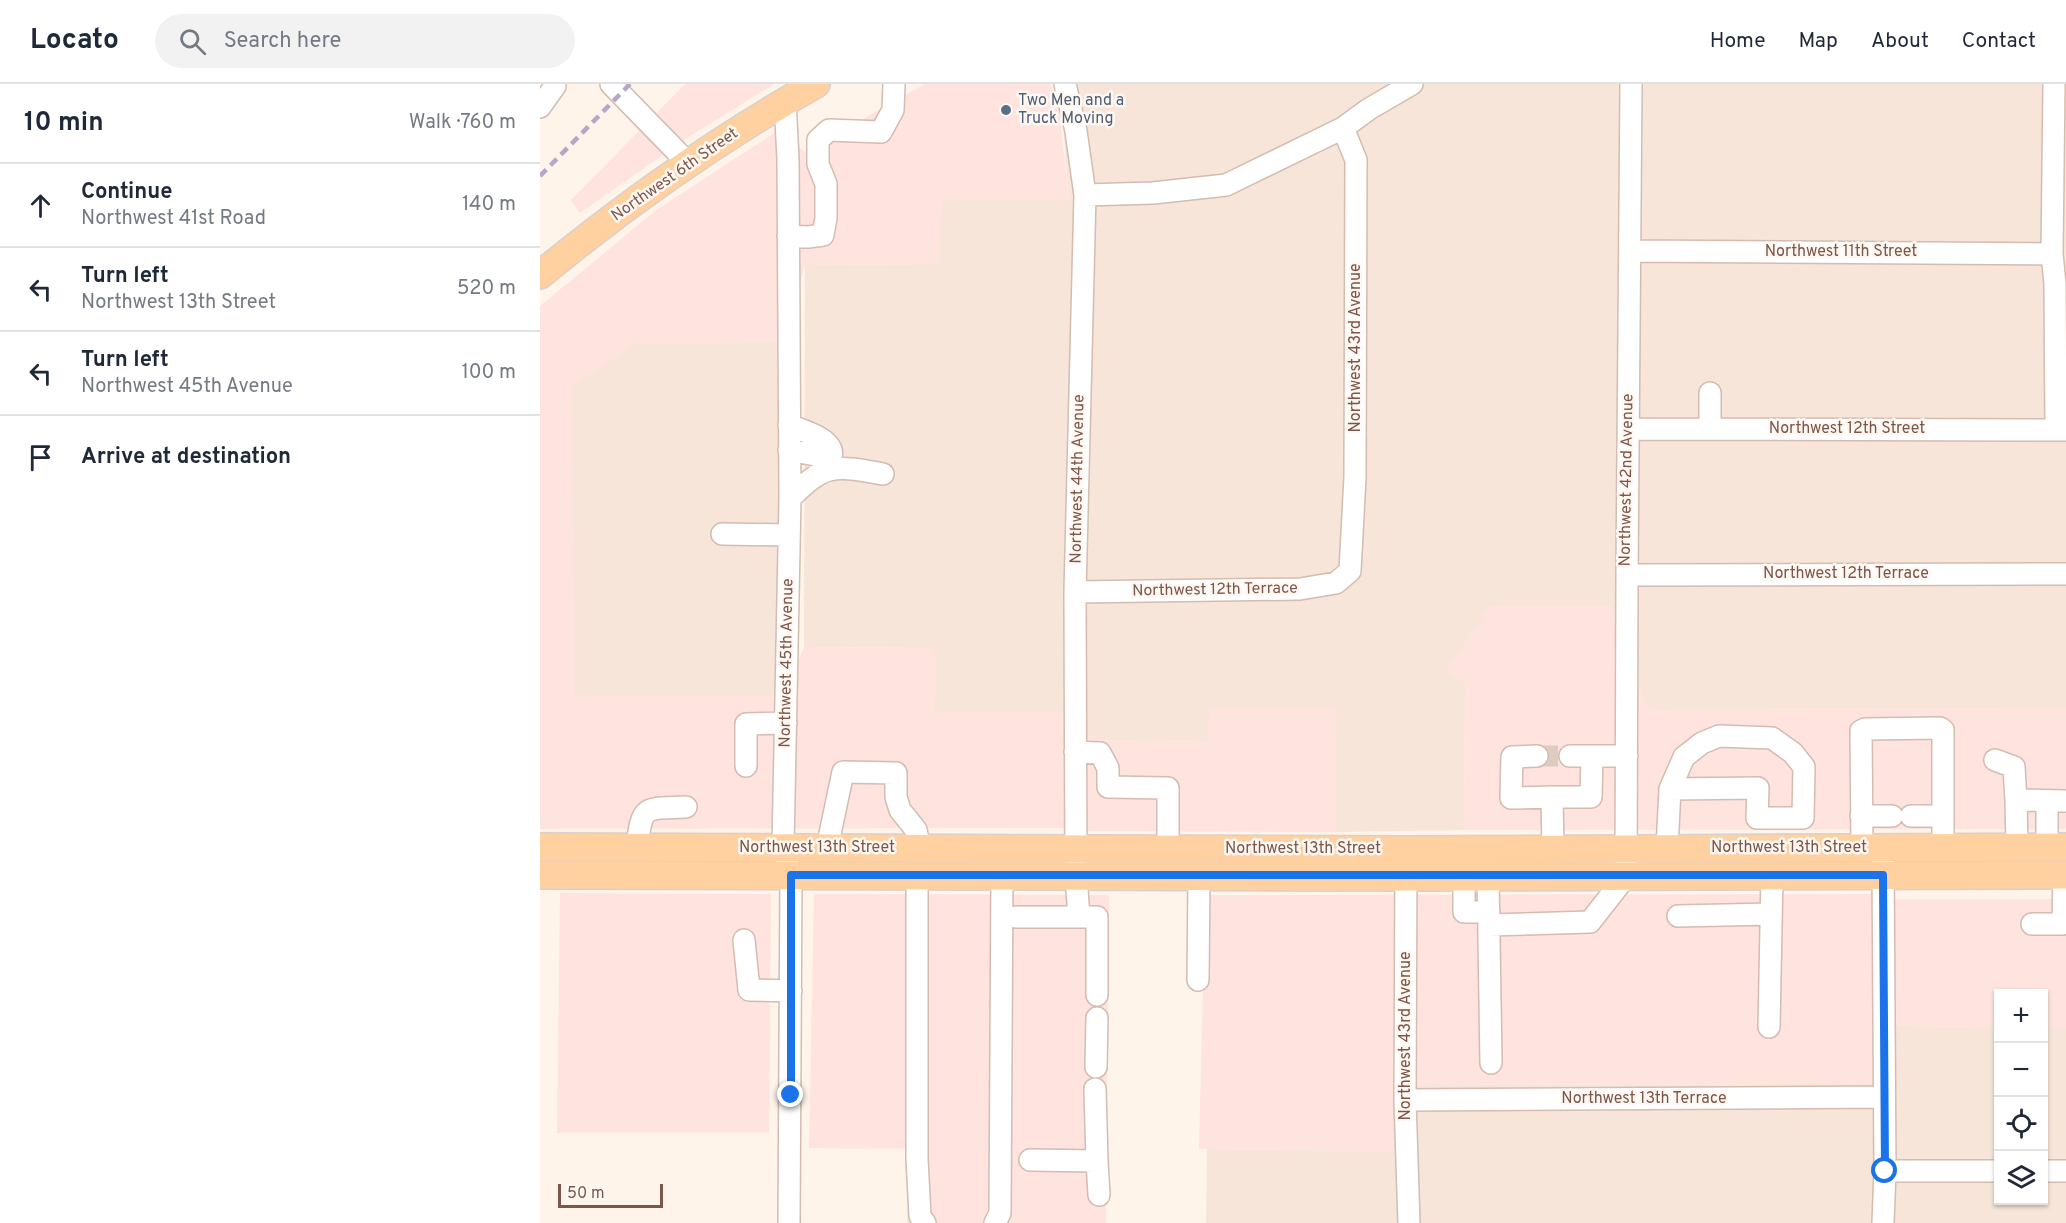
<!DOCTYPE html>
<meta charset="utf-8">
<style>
body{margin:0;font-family:Overpass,sans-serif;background:#f2f2f3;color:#1f2937}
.controls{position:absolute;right:18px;bottom:18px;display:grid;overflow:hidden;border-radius:0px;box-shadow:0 2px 4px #0004}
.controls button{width:54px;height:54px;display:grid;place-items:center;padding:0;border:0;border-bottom:2px solid #e0e1e3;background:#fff;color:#1f2937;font:30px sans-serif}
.scale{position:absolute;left:18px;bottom:15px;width:105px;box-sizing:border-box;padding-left:6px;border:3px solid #7c564a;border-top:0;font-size:16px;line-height:21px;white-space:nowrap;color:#7c564a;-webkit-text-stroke:4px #fff8f2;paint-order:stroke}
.stop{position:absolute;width:18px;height:18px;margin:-14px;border:4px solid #1a73e8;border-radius:50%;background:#fff}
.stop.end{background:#1a73e8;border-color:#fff;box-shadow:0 2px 6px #0008}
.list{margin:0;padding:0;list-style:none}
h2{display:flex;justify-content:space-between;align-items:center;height:78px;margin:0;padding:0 24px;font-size:26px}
h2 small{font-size:20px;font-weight:400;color:#747a83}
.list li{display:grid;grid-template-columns:39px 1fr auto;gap:18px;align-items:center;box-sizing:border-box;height:84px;padding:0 24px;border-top:2px solid #e0e1e3}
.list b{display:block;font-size:22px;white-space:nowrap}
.list p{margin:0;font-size:20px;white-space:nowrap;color:#747a83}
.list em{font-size:20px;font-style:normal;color:#747a83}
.icon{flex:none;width:33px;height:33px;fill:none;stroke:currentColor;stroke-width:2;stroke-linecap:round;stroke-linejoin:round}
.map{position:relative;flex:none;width:1526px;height:1139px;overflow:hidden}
header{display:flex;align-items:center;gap:36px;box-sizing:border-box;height:84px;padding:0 30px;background:#fff;border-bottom:2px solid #e0e1e3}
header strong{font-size:28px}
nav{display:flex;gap:33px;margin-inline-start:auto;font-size:21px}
.search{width:420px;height:54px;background:#f2f2f3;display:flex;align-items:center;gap:15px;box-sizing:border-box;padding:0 21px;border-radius:33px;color:#747a83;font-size:22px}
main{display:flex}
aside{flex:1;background:#fff}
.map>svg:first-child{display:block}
.residential{fill:#f6e5d8}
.commercial{fill:#fee3de}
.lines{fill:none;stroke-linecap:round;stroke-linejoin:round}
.minor-tunnel{stroke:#deccc2;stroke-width:21;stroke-dasharray:21 10;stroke-linecap:butt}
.minor-casing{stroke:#d4bcb1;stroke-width:24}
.major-casing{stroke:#dad0cc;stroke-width:30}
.minor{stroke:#fff;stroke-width:21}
.major{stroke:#ffd0a0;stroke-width:27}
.rail{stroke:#b5a6ca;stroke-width:4.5;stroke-dasharray:9 6;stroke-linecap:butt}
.route{stroke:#1a73e8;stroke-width:8}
.service-dot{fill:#5c6f8a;stroke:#fff8f2;stroke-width:2}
.labels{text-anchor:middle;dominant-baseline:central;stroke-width:5;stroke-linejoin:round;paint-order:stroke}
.service-label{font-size:16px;fill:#4e5e75;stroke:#fff8f2;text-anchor:start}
.street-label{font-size:16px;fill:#7c564a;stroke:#fff8f2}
</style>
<header>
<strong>Locato</strong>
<div class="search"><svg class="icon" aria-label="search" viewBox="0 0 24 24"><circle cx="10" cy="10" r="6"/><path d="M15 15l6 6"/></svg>Search here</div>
<nav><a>Home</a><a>Map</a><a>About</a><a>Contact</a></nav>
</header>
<main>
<aside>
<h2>10 min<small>Walk · 760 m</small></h2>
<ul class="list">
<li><svg class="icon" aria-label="ahead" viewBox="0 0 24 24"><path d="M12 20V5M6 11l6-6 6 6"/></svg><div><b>Continue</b><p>Northwest 41st Road</p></div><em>140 m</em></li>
<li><svg class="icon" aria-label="left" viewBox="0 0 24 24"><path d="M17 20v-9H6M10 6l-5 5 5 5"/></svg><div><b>Turn left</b><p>Northwest 13th Street</p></div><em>520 m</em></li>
<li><svg class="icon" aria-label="left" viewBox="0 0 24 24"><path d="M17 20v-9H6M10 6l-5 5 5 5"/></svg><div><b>Turn left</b><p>Northwest 45th Avenue</p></div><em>100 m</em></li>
<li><svg class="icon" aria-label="arrive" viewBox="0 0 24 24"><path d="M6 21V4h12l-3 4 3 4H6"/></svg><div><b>Arrive at destination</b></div></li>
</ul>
</aside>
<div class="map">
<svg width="1526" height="1139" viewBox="0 0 1526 1139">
<rect width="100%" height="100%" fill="#fef4ea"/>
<path class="residential" d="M520 0H1526V624L1107 625 1071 522 925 600 924 746 796 748 795 623H669V658L554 656 521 628H394L395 564 264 563 265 181 399 180 401 116H529Z
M242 258 244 613H34L31 303 95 259Z
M1355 942 1458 943V1116H1504V943H1526V1139H666L667 1065 856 1067 874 1001 1330 1000Z"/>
<path class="commercial" d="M145 0H234L150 52 40 129 31 116Z
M385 0H510L518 18 529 116H402L399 180 265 181 242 258 96 259 32 303 34 613H243L264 563 395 564 394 628H521L554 656 668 658 669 623H796V748L553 747 520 744 0 745V222L115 127 242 44 264 68Z
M950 522H1071L1108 625 1526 624V745L924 746 925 600 906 587Z
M20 809 231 810 229 1049H17Z
M274 810 569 811 566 1139H367L368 1065 269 1064Z
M1328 810 1354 815H1526V943H1504V910H1458V943L1355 942 1330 1000 874 1001 857 1067 659 1065 663 898H669V811Z"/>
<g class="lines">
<path class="minor-tunnel" d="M997 672H1030"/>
<defs>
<path id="minor" d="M71 0 148 79
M1514 0 1512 170 1515 200 1516 346
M245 17 248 75 250 414 243 763 251 791 249 1139
M0 23 15 2
M545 111 613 109 686 101 803 44 829 25 872 0
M248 152 268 153 283 151 286 134V100L278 80V56L289 46 341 48 353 26 354 0
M1090 167 1512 170
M249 341C264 347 296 355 291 374
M1088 345 1526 346
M1170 345V309
M249 366 291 374 290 386
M250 414C261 404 274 390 289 386 306 382 326 387 343 390
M182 450 249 451
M1087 491 1526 490
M535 508 760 505 796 499 810 487 815 393 816 76 803 44
M535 668 560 669 568 684V703L628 704V765
M997 672 972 673 971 714 1012 713 1013 765
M1030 672H1087
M1455 676 1474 683 1476 716
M206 682V640L246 639
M1012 713H1051L1052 672
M1507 717V763
M1321 732H1352
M1371 732H1403
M97 763C102 719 105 725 146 723
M1322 763 1321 647 1325 645 1400 644 1403 646V763
M1477 763 1476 716 1526 717
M287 764 303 688 356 689V713L360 726 376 746 380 764
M1127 764 1130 705 1144 673 1162 659 1179 652 1232 654 1253 669 1264 683 1263 734H1217L1218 704 1130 705
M866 778 865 1016 869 1139
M377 792V1075L380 1132 385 1139
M924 792V828H949
M948 792 951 979
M1138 832 1231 830
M476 833H539L536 792 535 508 545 111 536 47 525 0
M539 833H557V911
M1492 840H1523L1524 791
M949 841 1050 838 1086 792 1087 491 1091 0
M204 856 209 906 251 907
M658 896 659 792
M1229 943 1232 791
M556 983 557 934
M865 1016 1344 1013
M490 1076 557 1077 555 1005
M557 1077 559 1111
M1345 1087H1458
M1504 1087H1526
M455 1139 460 1129 462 792
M1343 1139 1345 1087 1343 776"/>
<path id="major" d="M0 191C86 120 178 55 276 0
M0 763 866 766 1526 763
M0 791 866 793 1526 791"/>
</defs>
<use href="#minor" class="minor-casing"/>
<use href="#major" class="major-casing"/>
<use href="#minor" class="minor"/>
<use href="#major" class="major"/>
<path class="rail" d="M0 92 90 0"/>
</g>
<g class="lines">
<path class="route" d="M251 1011V791H1343L1345 1087"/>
</g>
<circle class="service-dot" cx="466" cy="26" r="6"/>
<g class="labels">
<g class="service-label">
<text x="478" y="17">Two Men and a<tspan x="478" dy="18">Truck Moving</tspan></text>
</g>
<g class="street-label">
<text transform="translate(135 91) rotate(-35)">Northwest 6th Street</text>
<text x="1301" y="168">Northwest 11th Street</text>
<text transform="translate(816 264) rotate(-90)">Northwest 43rd Avenue</text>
<text x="1307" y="345">Northwest 12th Street</text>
<text transform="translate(538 395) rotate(-89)">Northwest 44th Avenue</text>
<text transform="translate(1087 396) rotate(-89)">Northwest 42nd Avenue</text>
<text x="1306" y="490">Northwest 12th Terrace</text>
<text transform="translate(675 506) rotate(-1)">Northwest 12th Terrace</text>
<text transform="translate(247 579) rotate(-89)">Northwest 45th Avenue</text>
<text x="277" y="764">Northwest 13th Street</text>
<text x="1249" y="764">Northwest 13th Street</text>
<text x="763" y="765">Northwest 13th Street</text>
<text transform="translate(866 952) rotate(-90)">Northwest 43rd Avenue</text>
<text x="1104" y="1015">Northwest 13th Terrace</text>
</g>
</g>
</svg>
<div class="controls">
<button>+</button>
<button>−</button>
<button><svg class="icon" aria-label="locate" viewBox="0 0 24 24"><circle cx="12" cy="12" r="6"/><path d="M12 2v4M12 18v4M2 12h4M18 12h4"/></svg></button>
<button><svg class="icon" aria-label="layers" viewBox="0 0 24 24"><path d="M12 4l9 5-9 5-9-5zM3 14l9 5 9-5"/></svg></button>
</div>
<div class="scale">50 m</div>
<div class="stop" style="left:1345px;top:1087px"></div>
<div class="stop end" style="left:251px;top:1011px"></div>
</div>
</main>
